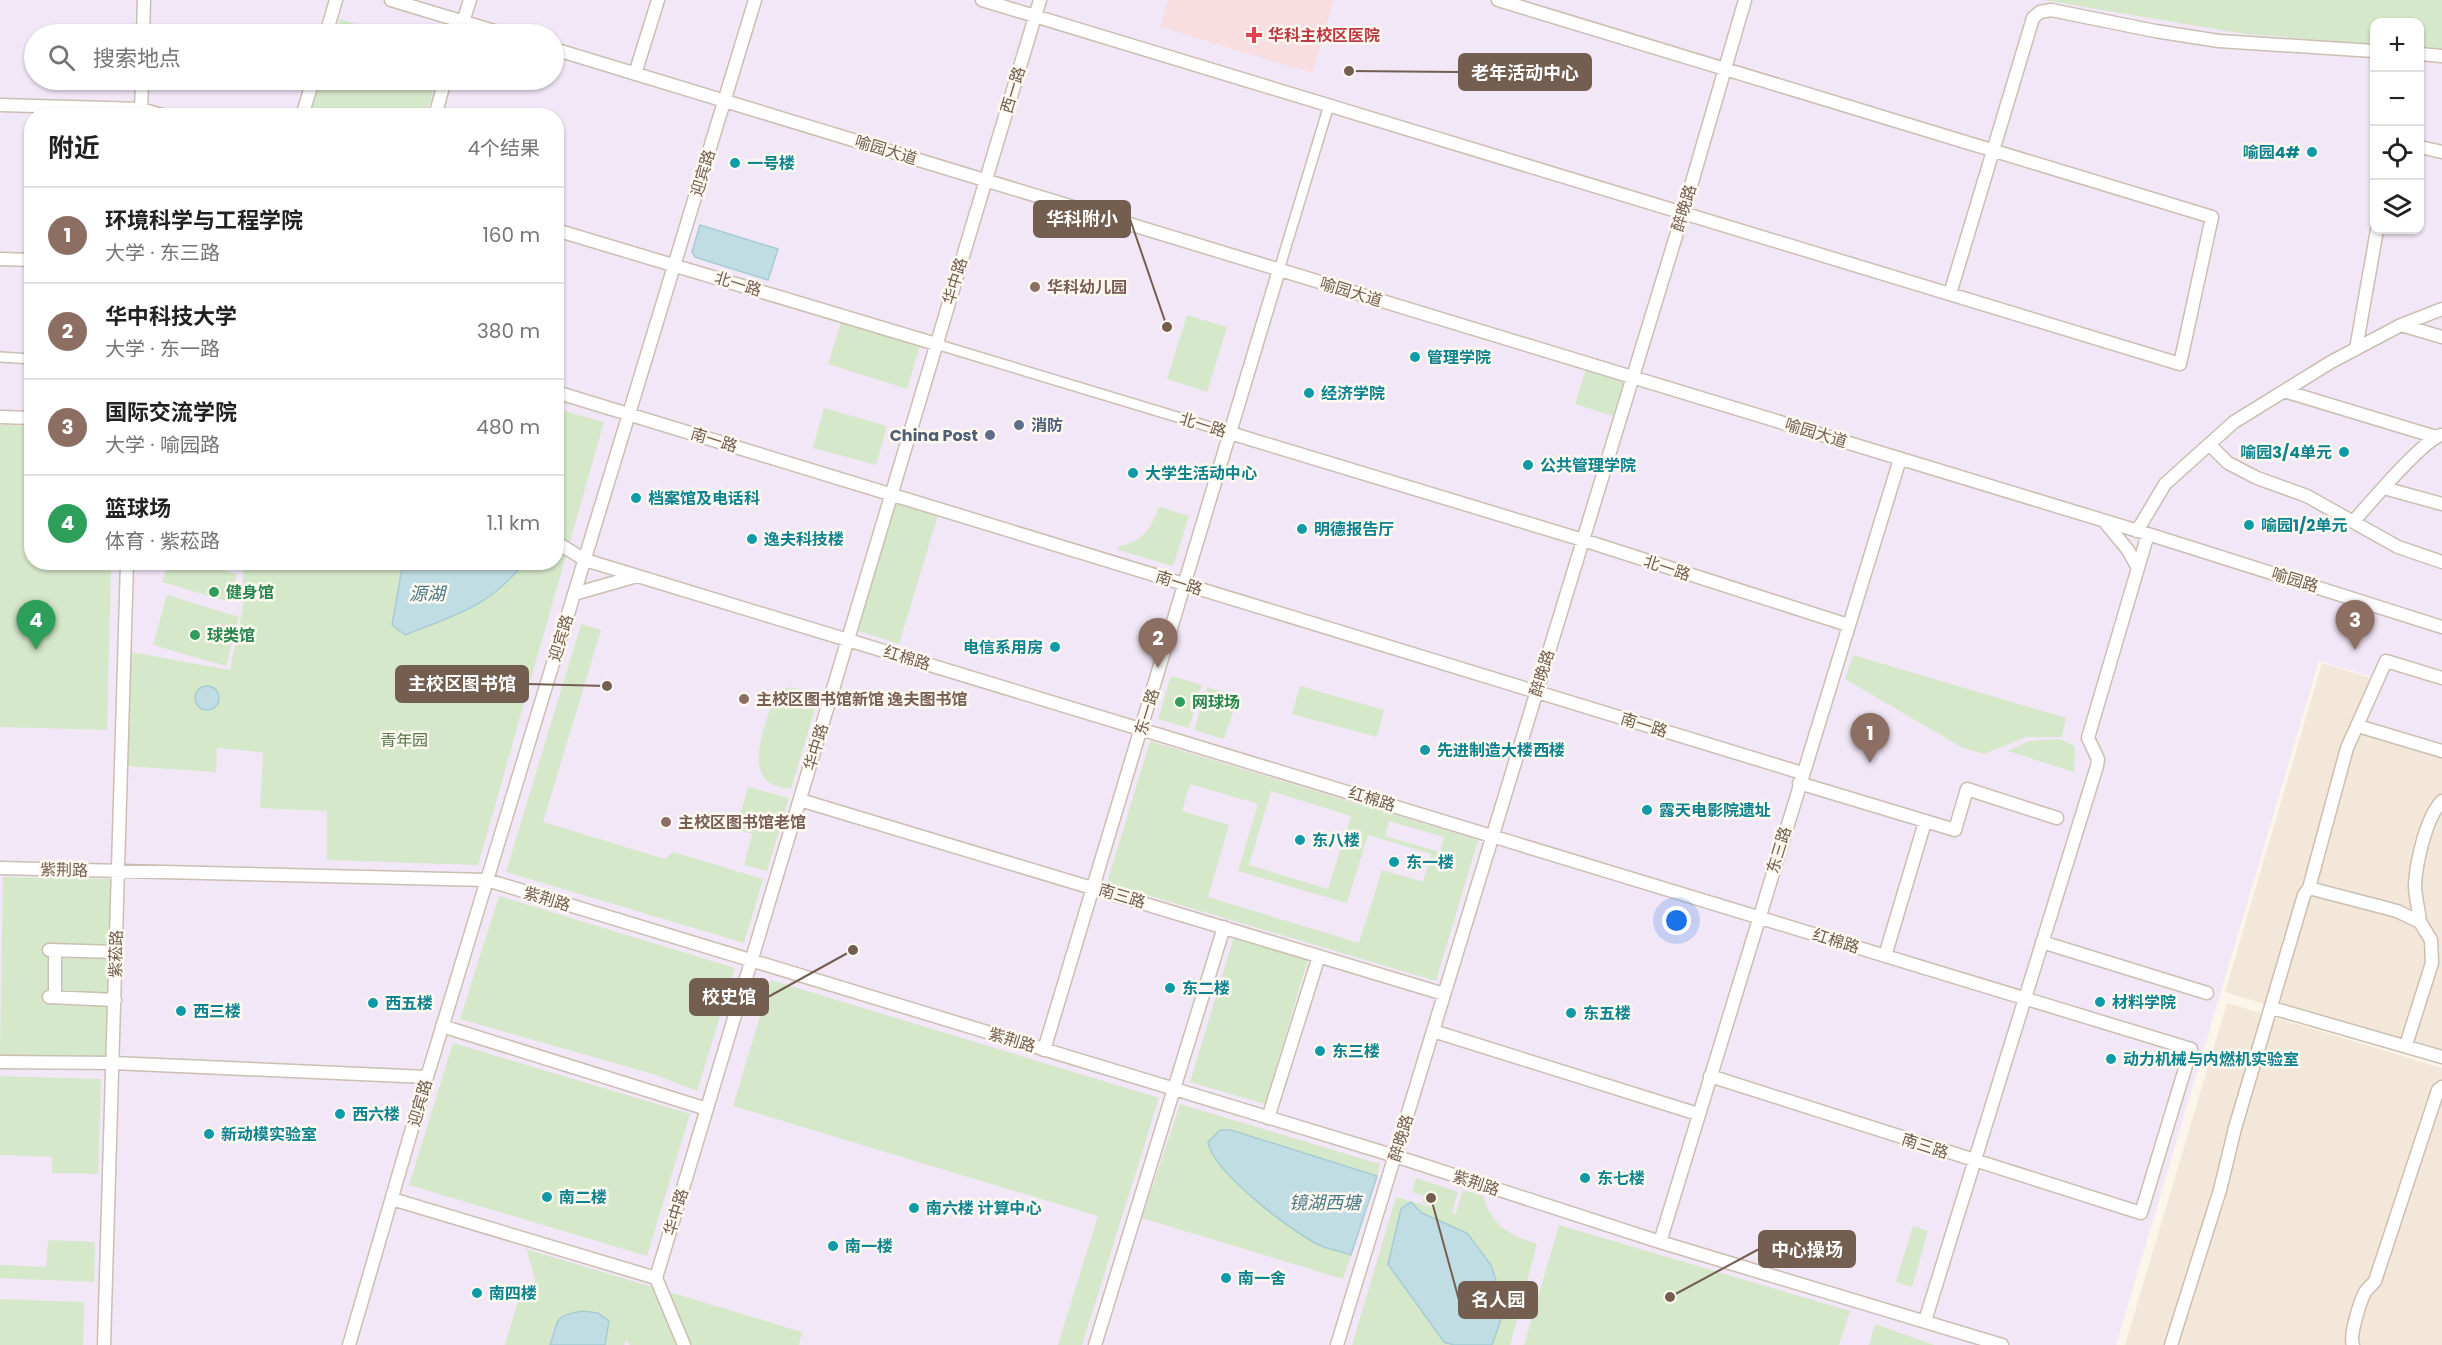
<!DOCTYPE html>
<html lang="zh">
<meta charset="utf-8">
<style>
body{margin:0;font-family:Poppins,"Noto Sans SC",sans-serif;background:#f2f2f2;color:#222}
.controls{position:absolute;right:18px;top:18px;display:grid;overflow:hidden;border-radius:12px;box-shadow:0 2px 4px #0004}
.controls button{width:54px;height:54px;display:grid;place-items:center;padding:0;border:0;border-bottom:2px solid #e0e0e0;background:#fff;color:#222;font:30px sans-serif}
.you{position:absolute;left:1677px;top:921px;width:21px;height:21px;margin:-15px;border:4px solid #fff;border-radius:50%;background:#1a73e8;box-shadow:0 0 0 9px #1a73e833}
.badge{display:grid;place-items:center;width:39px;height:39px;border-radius:50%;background:#0f766e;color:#fff;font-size:20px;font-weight:700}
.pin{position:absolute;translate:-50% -50px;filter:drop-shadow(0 2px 3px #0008)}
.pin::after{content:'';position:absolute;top:32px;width:21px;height:18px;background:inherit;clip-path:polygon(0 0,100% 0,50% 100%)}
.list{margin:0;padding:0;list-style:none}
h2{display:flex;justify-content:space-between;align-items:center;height:78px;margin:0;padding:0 24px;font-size:26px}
h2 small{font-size:20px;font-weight:400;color:#767676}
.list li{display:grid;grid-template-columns:39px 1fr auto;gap:18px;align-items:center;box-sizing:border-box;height:96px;padding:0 24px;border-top:2px solid #e0e0e0}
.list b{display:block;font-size:22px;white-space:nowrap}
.list p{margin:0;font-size:20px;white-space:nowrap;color:#767676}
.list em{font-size:20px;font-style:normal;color:#767676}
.icon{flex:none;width:33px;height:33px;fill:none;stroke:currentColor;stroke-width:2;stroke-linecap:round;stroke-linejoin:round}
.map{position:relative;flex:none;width:2442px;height:1345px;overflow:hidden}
.search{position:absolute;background:#fff;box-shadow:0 2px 4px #0004;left:24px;top:24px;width:540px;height:66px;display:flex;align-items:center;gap:15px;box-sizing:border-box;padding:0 21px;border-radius:33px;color:#767676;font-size:22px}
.panel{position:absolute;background:#fff;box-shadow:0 2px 4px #0004;left:24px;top:108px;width:540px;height:462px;border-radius:24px}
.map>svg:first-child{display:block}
.residential{fill:#f2e7d9}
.education{fill:#f2e7f7;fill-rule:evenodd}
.medical{fill:#f8dee0}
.green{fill:#d5e8c9;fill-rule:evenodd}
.water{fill:#c0dde3;stroke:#a7cbd4;stroke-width:1.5}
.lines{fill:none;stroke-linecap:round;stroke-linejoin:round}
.pedestrian-casing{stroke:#ccbeb1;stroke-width:12}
.minor-casing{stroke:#ccbeb1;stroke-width:15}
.pedestrian{stroke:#fff;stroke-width:9}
.minor{stroke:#fff;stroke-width:12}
.health-dot{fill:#e0444e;stroke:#fef9f0;stroke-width:2}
.culture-dot{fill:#0f9aa8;stroke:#fef9f0;stroke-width:2}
.education-dot{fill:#8d6e63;stroke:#fef9f0;stroke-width:2}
.service-dot{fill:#5c6f8a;stroke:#fef9f0;stroke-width:2}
.leisure-dot{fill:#2e9e5b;stroke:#fef9f0;stroke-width:2}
.labels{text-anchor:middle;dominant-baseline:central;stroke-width:5;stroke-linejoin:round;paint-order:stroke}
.health-label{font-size:16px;font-weight:bold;fill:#be3a42;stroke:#fef9f0;text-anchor:start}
.street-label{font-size:16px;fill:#735e4f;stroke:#fef9f0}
.culture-label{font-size:16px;font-weight:bold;fill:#0d838f;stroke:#fef9f0;text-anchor:start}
.education-label{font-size:16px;font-weight:bold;fill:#785e54;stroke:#fef9f0;text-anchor:start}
.service-label{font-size:16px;font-weight:bold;fill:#4e5e75;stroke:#fef9f0;text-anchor:start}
.leisure-label{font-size:16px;font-weight:bold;fill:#27864d;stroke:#fef9f0;text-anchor:start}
.park-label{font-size:16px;fill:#547849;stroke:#fef9f0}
.water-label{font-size:18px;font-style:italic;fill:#4b7985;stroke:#fef9f0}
.leader{fill:none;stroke:#735e4f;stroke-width:2}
.callout-dot{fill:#735e4f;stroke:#fef9f0;stroke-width:2}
.callout{fill:#735e4f;stroke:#735e4f;stroke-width:2}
.callout-label{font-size:18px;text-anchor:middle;font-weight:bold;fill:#fff}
</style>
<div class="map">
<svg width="2442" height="1345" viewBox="0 0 2442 1345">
<rect width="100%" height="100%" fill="#fbf5ea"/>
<path class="residential" d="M2322 663 2370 678 2357 724 2442 750V1058L2225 992Z
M2227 1003 2442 1068V1345H2125Z"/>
<path class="education" d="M0 0H2442V748L2358 722 2372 677 2319 661 2116 1345H0ZM2374 22H2420V230H2374ZM34 34H554V80H34ZM32 116H556V562H32Z"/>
<path class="medical" d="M1168 0H1334L1312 73 1160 27Z"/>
<path class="green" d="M2043 0H2442V49L2420 47V22H2374V44L2245 34Z
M340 19 390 34H335Z
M321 80H437L426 115H310Z
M1187 315 1227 327 1207 392 1167 379Z
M841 322 920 346 907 389 828 364Z
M1586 369 1625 380 1613 416 1575 404Z
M824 408 887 426 876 465 813 448Z
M557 409 604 422 478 865 327 860V811L260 808 263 752 217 748 216 772 126 766 130 652 230 670 243 608V568L222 563H403L392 625 405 635C455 614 489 607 524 563L556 562ZM209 685 216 689 205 710C197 707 194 702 195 694Z
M0 425 31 426 32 562 111 563 107 730 0 727Z
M894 501 938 515 899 644 855 630Z
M1159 507 1189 516 1173 566 1118 550 1119 546C1143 542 1151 529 1159 507Z
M168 563H200L237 574 230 602 162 582Z
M167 595 239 617 226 666 153 645Z
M581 624 601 630 543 822 665 859 673 852 763 879 744 943 506 872Z
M1853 655 2066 718 2062 737H2026L1984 754 1963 748 1845 679Z
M1171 676 1202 685 1189 728 1158 719Z
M1300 686 1384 710 1377 737 1292 714Z
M791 687 819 695 791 789C785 788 778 787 773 785 742 769 770 714 777 690Z
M1207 687 1238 696 1224 739 1194 730Z
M2059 739 2075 746 2074 772 2008 751 2029 741Z
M1150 741 1478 840 1436 981 1107 883ZM1190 784 1258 804 1238 871 1347 903 1368 835 1431 854 1423 882 1382 870 1359 943 1208 897 1229 825 1182 811ZM1271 791 1351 816 1328 889 1249 865ZM1389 821 1444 837 1440 852 1385 836Z
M748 787 789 798 767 871 744 865 752 834 736 829Z
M3 877 112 879 109 1060 0 1058Z
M499 896 735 968 697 1091 653 1074 460 1019Z
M1234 937 1308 959 1265 1104 1190 1082Z
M771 980 1159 1098 1082 1345H1058L1098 1216 733 1106Z
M453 1043 690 1114 647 1256 409 1185Z
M0 1076 101 1079 98 1174 52 1173V1157L0 1155Z
M1180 1104 1380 1164 1377 1176 1231 1130 1298 1231 1316 1244 1351 1255 1343 1279 1142 1218Z
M1416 1178 1458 1192 1452 1212 1456 1214 1463 1190 1483 1196C1493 1228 1509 1234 1537 1244L1510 1345H1492L1505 1308 1467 1233 1422 1213 1417 1206 1444 1342 1454 1345H1352L1396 1197 1445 1211 1423 1203 1424 1196 1412 1192Z
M1559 1225 1850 1311 1839 1345H1524Z
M1913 1226 1928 1231 1912 1287 1896 1282Z
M48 1240 95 1242 94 1282 0 1278V1265L46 1267Z
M526 1249 802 1332 799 1345H630L626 1340 624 1345H605L608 1334 554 1326 550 1345H505L518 1300 528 1303 535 1279Z
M0 1299 84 1302 83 1345H0Z
M1875 1324 1934 1345H1869Z"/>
<path class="water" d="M700 225 778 249 768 280 695 257 692 252Z
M403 563V562L524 563C489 607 455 615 405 635L392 625Z
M195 698a12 12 0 1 1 24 0a12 12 0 1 1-24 0Z
M1220 1130H1231L1377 1176 1351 1255C1340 1251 1326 1249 1315 1243 1289 1229 1212 1171 1208 1142Z
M1411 1202 1422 1213 1467 1233 1491 1265 1505 1308 1492 1345H1454L1444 1342 1388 1264 1401 1209Z
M583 1311 598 1313 609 1321 605 1345H550C559 1319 553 1316 583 1311Z"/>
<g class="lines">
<defs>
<path id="pedestrian" d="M1279 270 1329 105
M936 344 1230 433
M0 357 32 359"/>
<path id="minor" d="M391 0 504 34
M982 0 2180 364 2212 217 1498 0
M143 34 144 0
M326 34 336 0
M459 34 470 0
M554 49 2148 534 2442 627
M2420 54 2442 56
M635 74 658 0
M0 105 141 109 165 116
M141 114 142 80
M302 116 313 80
M435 116 445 80
M2420 147 2442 152
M556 230 936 344
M0 259 32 260
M1950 294 2033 18 2040 12 2051 10 2155 31 2219 41 2374 51
M2401 325 2442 337
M2356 349 2377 230
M2284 391 2436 437
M556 392 1802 773
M0 417 32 418
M1230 433 1583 540 1848 625
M2209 444 2228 463 2257 478 2307 496 2398 547 2442 562
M2384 488 2442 504
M2104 521 2128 550 2138 568
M2353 522C2369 504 2422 441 2441 435
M2137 531 2165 484 2234 422 2331 362 2401 325 2442 309
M556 542 585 560 2191 1049 2141 1213 1710 1076
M574 594 637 576
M2358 726 2442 751
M1799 783 1955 830 1967 789 2057 818
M800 800 1444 994
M0 868 487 880 1395 1156 1660 1242 2002 1345
M2309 888 2397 911 2420 922 2431 940 2432 963 2406 1045
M2420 922C2419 910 2415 897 2415 885 2416 863 2426 817 2442 801
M2042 942 2207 993
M49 950 116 952
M1885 956 1925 822
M49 997 115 1000
M55 997V950
M2272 1008 2442 1057
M442 1026 707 1109
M1433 1031 1698 1114
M1044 1050 1279 270
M0 1062 113 1063 427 1077
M1268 1118 1319 956
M392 1199 656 1278
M1660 1242 1900 459
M656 1278 1040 0
M656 1278 684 1345
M1925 1321 2097 766 2098 759 2088 738 2148 534
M104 1345 127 562
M349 1345 427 1077 755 0
M1095 1345 1224 927
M1337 1345 1683 213 1745 0
M2171 1345 2220 1190 2235 1128 2304 895 2309 888 2347 748 2386 661 2442 678
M2353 1345C2349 1336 2360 1302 2365 1292 2368 1288 2372 1285 2375 1281L2438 1090 2442 1087"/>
</defs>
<use href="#pedestrian" class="pedestrian-casing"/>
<use href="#minor" class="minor-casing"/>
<use href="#pedestrian" class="pedestrian"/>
<use href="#minor" class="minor"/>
</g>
<path class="health-dot" d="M1251 26h6v6h6v6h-6v6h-6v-6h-6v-6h6z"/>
<g class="culture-dot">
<circle cx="2312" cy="152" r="6"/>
<circle cx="735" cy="163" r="6"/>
<circle cx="1415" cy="357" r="6"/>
<circle cx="1309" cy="393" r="6"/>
<circle cx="2344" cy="452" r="6"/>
<circle cx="1528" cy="465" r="6"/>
<circle cx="1133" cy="473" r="6"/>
<circle cx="636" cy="498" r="6"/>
<circle cx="2249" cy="525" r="6"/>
<circle cx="1302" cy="529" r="6"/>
<circle cx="752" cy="539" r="6"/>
<circle cx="1055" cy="647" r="6"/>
<circle cx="1425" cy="750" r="6"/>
<circle cx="1647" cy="810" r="6"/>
<circle cx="1300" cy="840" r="6"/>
<circle cx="1394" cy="862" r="6"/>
<circle cx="1170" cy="988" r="6"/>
<circle cx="2100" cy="1002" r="6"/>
<circle cx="373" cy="1003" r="6"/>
<circle cx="181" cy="1011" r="6"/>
<circle cx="1571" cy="1013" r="6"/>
<circle cx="1320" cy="1051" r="6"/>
<circle cx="2111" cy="1059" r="6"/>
<circle cx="340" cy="1114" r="6"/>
<circle cx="209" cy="1134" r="6"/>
<circle cx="1585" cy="1178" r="6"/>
<circle cx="547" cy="1197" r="6"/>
<circle cx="914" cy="1208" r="6"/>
<circle cx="833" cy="1246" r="6"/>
<circle cx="1226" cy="1278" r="6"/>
<circle cx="477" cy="1293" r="6"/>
</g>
<g class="education-dot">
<circle cx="1035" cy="287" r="6"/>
<circle cx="744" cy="699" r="6"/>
<circle cx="666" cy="822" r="6"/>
</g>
<g class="service-dot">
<circle cx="1019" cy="425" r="6"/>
<circle cx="990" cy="435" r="6"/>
</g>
<g class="leisure-dot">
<circle cx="214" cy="592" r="6"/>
<circle cx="195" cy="635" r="6"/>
<circle cx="1180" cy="702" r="6"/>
</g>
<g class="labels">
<g class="health-label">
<text x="1268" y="35">华科主校区医院</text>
</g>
<g class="street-label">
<text transform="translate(1013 90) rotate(-73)">西一路</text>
<text transform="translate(886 150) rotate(17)">喻园大道</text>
<text transform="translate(703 173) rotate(-73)">迎宾路</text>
<text transform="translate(1684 208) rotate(-73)">醉晚路</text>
<text transform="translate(955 281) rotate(-73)">华中路</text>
<text transform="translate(738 284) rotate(17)">北一路</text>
<text transform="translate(1351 292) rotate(17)">喻园大道</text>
<text transform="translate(1203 425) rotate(17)">北一路</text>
<text transform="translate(1816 433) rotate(17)">喻园大道</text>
<text transform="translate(714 440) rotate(17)">南一路</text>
<text transform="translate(1667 568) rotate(18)">北一路</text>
<text transform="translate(2295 580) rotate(17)">喻园路</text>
<text transform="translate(1179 583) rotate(17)">南一路</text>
<text transform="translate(561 638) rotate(-73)">迎宾路</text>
<text transform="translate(907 658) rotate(17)">红棉路</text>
<text transform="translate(1542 673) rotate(-73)">醉晚路</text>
<text transform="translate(1147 712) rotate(-73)">东一路</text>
<text transform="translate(1644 725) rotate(17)">南一路</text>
<text transform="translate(816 747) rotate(-73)">华中路</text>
<text transform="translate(1372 799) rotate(17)">红棉路</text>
<text transform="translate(1779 850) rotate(-73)">东三路</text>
<text transform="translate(64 870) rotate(1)">紫荆路</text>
<text transform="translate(1122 896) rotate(17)">南三路</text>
<text transform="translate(547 899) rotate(17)">紫荆路</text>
<text transform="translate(1836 941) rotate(17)">红棉路</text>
<text transform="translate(116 954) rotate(-89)">紫菘路</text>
<text transform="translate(1012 1040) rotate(17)">紫荆路</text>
<text transform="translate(420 1103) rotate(-74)">迎宾路</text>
<text transform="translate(1401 1138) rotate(-73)">醉晚路</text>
<text transform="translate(1925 1146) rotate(18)">南三路</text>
<text transform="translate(1476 1183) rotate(18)">紫荆路</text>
<text transform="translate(676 1212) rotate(-73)">华中路</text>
</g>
<g class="culture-label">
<text x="2300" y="152" text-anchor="end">喻园4#</text>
<text x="747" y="163">一号楼</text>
<text x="1427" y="357">管理学院</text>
<text x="1321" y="393">经济学院</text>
<text x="2332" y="452" text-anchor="end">喻园3/4单元</text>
<text x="1540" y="465">公共管理学院</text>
<text x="1145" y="473">大学生活动中心</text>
<text x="648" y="498">档案馆及电话科</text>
<text x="2261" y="525">喻园1/2单元</text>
<text x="1314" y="529">明德报告厅</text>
<text x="764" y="539">逸夫科技楼</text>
<text x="1043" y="647" text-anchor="end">电信系用房</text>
<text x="1437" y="750">先进制造大楼西楼</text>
<text x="1659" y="810">露天电影院遗址</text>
<text x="1312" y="840">东八楼</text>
<text x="1406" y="862">东一楼</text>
<text x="1182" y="988">东二楼</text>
<text x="2112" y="1002">材料学院</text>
<text x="385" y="1003">西五楼</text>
<text x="193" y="1011">西三楼</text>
<text x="1583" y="1013">东五楼</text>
<text x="1332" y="1051">东三楼</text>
<text x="2123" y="1059">动力机械与内燃机实验室</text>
<text x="352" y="1114">西六楼</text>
<text x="221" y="1134">新动模实验室</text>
<text x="1597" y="1178">东七楼</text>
<text x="559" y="1197">南二楼</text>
<text x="926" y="1208">南六楼 计算中心</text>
<text x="845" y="1246">南一楼</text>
<text x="1238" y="1278">南一舍</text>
<text x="489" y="1293">南四楼</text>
</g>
<g class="education-label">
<text x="1047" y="287">华科幼儿园</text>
<text x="756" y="699">主校区图书馆新馆 逸夫图书馆</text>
<text x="678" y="822">主校区图书馆老馆</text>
</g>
<g class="service-label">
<text x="1031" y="425">消防</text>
<text x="978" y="435" text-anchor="end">China Post</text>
</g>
<g class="leisure-label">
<text x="226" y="592">健身馆</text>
<text x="207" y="635">球类馆</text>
<text x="1192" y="702">网球场</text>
</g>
<g class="park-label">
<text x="404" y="740">青年园</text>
</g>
<g class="water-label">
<text x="427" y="593">源湖</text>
<text x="1325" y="1202">镜湖西塘</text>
</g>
</g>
<path class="leader" d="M1349 71L1459 72M1167 327L1130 219M607 686L528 684M853 950L768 997M1670 1297L1759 1249M1431 1198L1459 1300"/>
<g class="callout-dot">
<circle cx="1349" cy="71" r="6"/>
<circle cx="1167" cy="327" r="6"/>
<circle cx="607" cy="686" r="6"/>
<circle cx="853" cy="950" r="6"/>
<circle cx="1670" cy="1297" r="6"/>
<circle cx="1431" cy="1198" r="6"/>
</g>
<g class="callout">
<rect x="1459" y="54" width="132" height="36" rx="6"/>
<rect x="1034" y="201" width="96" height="36" rx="6"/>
<rect x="396" y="666" width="132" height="36" rx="6"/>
<rect x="690" y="979" width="78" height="36" rx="6"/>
<rect x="1759" y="1231" width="96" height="36" rx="6"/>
<rect x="1459" y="1282" width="78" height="36" rx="6"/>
</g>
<g class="callout-label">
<text x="1525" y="79">老年活动中心</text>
<text x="1082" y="225">华科附小</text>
<text x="462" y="690">主校区图书馆</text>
<text x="729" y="1003">校史馆</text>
<text x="1807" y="1256">中心操场</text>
<text x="1498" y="1306">名人园</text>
</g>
</svg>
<div class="controls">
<button>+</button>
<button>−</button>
<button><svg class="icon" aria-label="locate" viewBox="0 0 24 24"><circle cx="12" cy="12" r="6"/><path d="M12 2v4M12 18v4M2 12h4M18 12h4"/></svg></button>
<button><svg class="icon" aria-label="layers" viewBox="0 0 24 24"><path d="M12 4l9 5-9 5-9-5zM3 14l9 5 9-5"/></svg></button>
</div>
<div class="you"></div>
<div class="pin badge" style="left:1870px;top:763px;background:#8d6e63">1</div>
<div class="pin badge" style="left:1158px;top:668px;background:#8d6e63">2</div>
<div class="pin badge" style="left:2355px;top:650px;background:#8d6e63">3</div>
<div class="pin badge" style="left:36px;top:650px;background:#2e9e5b">4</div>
<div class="search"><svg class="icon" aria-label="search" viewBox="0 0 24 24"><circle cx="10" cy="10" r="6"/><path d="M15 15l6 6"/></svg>搜索地点</div>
<section class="panel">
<h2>附近<small>4个结果</small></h2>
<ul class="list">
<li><span class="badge" style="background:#8d6e63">1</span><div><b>环境科学与工程学院</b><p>大学 · 东三路</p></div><em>160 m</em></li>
<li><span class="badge" style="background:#8d6e63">2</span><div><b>华中科技大学</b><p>大学 · 东一路</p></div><em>380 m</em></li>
<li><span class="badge" style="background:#8d6e63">3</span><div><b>国际交流学院</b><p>大学 · 喻园路</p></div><em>480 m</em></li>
<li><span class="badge" style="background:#2e9e5b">4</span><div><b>篮球场</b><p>体育 · 紫菘路</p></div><em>1.1 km</em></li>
</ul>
</section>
</div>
